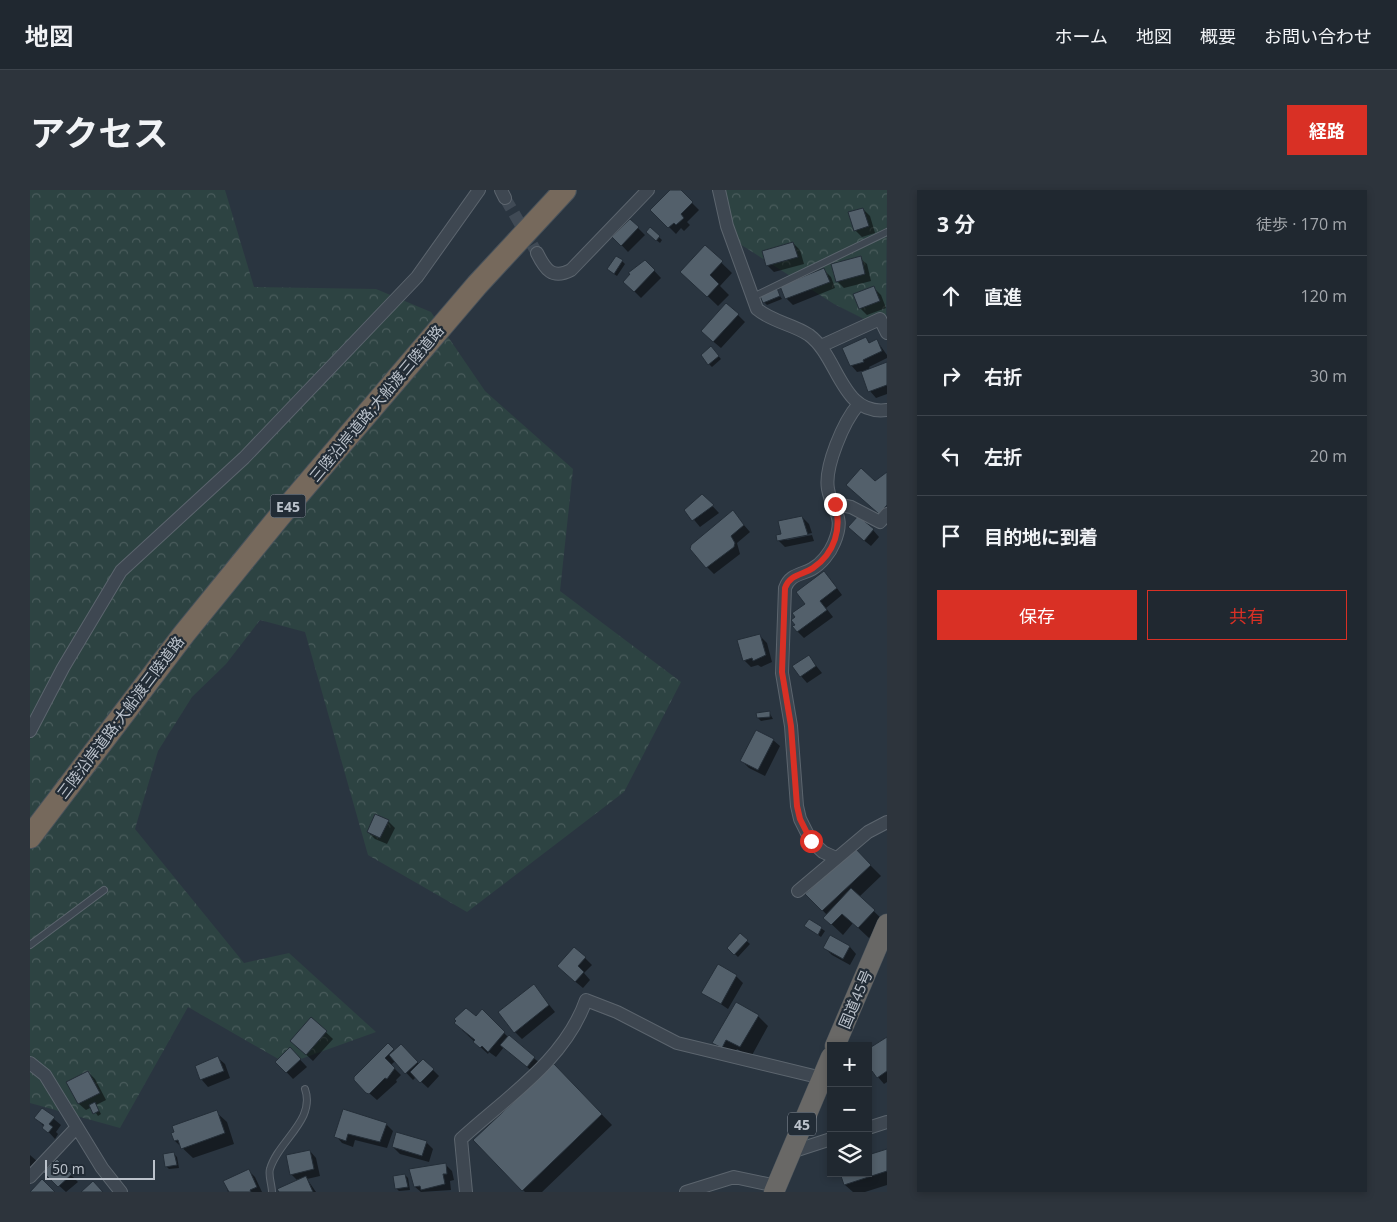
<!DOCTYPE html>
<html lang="ja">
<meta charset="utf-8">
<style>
body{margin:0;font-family:"Open Sans","Noto Sans JP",sans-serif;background:#2d343c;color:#f1f3f6}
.controls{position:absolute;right:15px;bottom:15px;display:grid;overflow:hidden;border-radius:0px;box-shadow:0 2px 8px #0003}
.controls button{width:45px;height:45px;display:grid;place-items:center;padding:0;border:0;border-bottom:1px solid #3d444c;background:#202830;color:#f1f3f6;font:25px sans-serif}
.scale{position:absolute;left:15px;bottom:12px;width:110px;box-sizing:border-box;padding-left:5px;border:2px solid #bbc2cb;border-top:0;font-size:14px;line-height:18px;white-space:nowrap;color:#bbc2cb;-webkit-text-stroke:4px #222c36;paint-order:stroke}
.stop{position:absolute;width:15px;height:15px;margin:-11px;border:4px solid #d93025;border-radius:50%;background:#fff}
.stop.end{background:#d93025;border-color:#fff;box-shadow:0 1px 5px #0008}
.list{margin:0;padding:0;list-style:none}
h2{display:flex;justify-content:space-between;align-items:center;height:65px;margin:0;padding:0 20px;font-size:21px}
h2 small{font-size:16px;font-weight:400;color:#a2a6ab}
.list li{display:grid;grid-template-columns:32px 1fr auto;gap:15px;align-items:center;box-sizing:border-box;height:80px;padding:0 20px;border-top:1px solid #3d444c}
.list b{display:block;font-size:19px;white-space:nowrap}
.list em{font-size:16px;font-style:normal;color:#a2a6ab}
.actions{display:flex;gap:10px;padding:15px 20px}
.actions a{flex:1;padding:11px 0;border:1px solid #d93025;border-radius:0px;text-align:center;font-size:18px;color:#d93025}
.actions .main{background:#d93025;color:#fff}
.icon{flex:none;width:28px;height:28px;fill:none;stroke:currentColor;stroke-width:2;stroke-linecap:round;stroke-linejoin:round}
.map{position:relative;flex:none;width:857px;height:1002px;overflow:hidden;border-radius:0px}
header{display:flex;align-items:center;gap:30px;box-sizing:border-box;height:70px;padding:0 25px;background:#202830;border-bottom:1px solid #3d444c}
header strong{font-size:24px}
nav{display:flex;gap:28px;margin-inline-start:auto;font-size:18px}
.intro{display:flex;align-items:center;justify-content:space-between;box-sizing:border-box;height:120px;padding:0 30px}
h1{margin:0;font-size:35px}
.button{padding:12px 22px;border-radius:0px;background:#d93025;color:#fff;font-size:18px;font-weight:700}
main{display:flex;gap:30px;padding:0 30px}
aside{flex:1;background:#202830;border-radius:0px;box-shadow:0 2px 8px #0003}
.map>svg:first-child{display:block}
.forest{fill:url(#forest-crowns)}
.shadow{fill:#0007}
.building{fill:#53606b;stroke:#242e38}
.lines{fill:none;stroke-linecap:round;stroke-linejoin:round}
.minor-tunnel{stroke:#404a55;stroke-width:12;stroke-dasharray:12 6;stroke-linecap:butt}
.service-casing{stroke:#5c656e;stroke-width:8}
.minor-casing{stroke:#5c656e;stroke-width:14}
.trunk-casing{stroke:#48525b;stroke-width:21}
.motorway-casing{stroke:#48525b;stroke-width:24}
.service{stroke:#3e4751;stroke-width:6}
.minor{stroke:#3e4751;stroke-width:12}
.trunk{stroke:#696866;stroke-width:20}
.motorway{stroke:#76695c;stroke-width:22}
.route{stroke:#d93025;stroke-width:6}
.labels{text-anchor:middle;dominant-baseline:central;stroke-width:4.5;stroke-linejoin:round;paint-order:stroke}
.shield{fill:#222c36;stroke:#8d959e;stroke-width:1}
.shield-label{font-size:14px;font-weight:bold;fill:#bbc2cb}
.street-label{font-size:15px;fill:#bbc2cb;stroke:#222c36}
</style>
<header>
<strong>地図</strong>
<nav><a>ホーム</a><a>地図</a><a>概要</a><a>お問い合わせ</a></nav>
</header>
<div class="intro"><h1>アクセス</h1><a class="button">経路</a></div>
<main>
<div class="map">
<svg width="857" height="1002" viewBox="0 0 857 1002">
<defs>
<pattern id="forest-crowns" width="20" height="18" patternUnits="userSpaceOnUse" patternTransform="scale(1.25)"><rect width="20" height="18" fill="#2d4342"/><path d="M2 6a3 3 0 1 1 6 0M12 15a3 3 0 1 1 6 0" fill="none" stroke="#4a5c5c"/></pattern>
</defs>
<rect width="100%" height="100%" fill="#2a3540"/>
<path class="forest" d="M0 0H195L224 97 346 99 401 122 455 201 543 279 530 401 651 492 594 602 437 722 338 665 275 442 230 430 196 474 162 507 128 561 105 639 214 773 259 763 346 842 257 874 158 817 90 938 0 913Z
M693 0H857L856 140 804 114 702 49Z"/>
<path class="shadow" d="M641 0H649L669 20 657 32 660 35 654 41 651 38 646 44 622 20Z
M833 19 840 26 845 43 832 47 825 40Z
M600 30 615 45 598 62 584 47Z
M620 39 632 50 630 53 620 45Z
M763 53 770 60 774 74 744 82 737 75Z
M675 57 702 83 690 96 699 105 688 116 663 92Z
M830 68 837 74 841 91 814 98 807 91Z
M592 71 595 74 587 86 581 82Z
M615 71 631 88 611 108 595 92Z
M794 80 801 87 805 98 763 115 756 108Z
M844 98 851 105 856 118 837 125 830 118Z
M746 100 752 109 737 115 734 112Z
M708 125 715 132 691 158 679 148Z
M836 148 841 154 847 151 857 165V168L839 177 841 180 857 173V204L846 208 840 201 832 181 827 182 821 175Z
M684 161 691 169 682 177 679 174Z
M672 305 689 323 670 337 656 320Z
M707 327 720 342 707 353 710 364 684 384 677 377Z
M772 327 779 334 782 343 757 348V350L782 345 784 351 755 357 748 350Z
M843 340 849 347 841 356 826 344Z
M801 390 812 405 796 418 803 427 774 448 768 442 763 430Z
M730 446 737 453 742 472 731 477 728 475 721 477 714 470Z
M779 467 792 483 777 493 771 486Z
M739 522 743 529 731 531 728 528Z
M743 550 750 556 735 586 719 578 712 571Z
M358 631 365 638 357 654 345 649 338 642Z
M824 659 851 686 829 707 855 732 839 748 823 733 813 745 795 728 797 725 777 704Z
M779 730 795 741 791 747 776 736Z
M710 745 720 754 708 767 699 758Z
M801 747 820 757 826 764 820 775 802 765 795 758Z
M555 768 562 775 554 783 560 790 553 798 535 783Z
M706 786 713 793 698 819 673 802Z
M504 796 525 822 492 849 485 842Z
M452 821 478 847 511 874 504 883 474 857 466 867 459 862 458 864 432 840Z
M728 826 738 836 721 867 707 859 702 867 684 853Z
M281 828 303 849 283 871 268 857Z
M857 849V892L854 894 848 887Z
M358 855 365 861 378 862 389 874 393 870 409 886 398 898 386 887 383 890 365 871 361 875 371 885 366 890 367 892 347 910 332 897Z
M260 859 277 877 263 889 247 872Z
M188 868 195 874 200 888 178 897 172 890 166 876Z
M524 875 582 935 512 1002H495L445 951Z
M58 882 65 889 76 910 66 915 71 924 68 926 62 917 56 920 49 914 38 893Z
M12 919 31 935 26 942 28 944 25 949 6 928Z
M186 922 197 932 204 954 163 968 145 951Z
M356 934 363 941 357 958 325 950 323 957 312 953 306 946Z
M396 952 403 959 399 972 370 964 363 957Z
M857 960V995L835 1002H823L815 995 811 983H838Z
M280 961 286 968 290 986 277 989 286 1002H250L268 991 261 984Z
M144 964 147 967 149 978 139 979 136 976Z
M0 965 9 973 0 982Z
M27 971 48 992 36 1002 14 982Z
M415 974 422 981 424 990 420 991 421 1000 391 1002 385 997Z
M218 980 225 987 232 1002H198L195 992Z
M375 985 378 988 380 1000 369 1001 366 998Z"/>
<path class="building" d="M640 0H651L663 12 651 24 654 28 646 35 644 33 638 38 620 20Z
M833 18 839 36 824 41 818 22Z
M600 29 609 37 591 56 582 47Z
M620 37 630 46 626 51 616 42Z
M763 52 768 67 736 76 732 61Z
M675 55 693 71 680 85 689 94 677 107 650 82Z
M586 66 593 70 584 84 577 79Z
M831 66 835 84 806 92 801 74Z
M615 70 625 80 604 102 593 92 600 84 598 83Z
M794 78 800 92 755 109 750 96Z
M844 96 850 111 829 119 823 104Z
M747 98 750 106 733 113 730 106Z
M696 113 709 124 683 152 671 141Z
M836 147 839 153 847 149 852 161 833 170 834 172 820 176 812 158Z
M681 156 689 166 678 175 671 165Z
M857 172V195L838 202 831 182Z
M831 278 845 291 857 282V315L849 324 816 295Z
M672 304 684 315 662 331 654 320Z
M703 320 714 335 701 346 705 353 704 357 676 378 660 359 661 355Z
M772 326 778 345 747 351 746 345 751 344 748 331Z
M828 326 844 339 834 351 818 337Z
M794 381 807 398 790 411 797 420 767 442 762 436 765 435 761 430 765 427 762 423 775 414 766 402Z
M730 444 736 465 723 471 722 468 713 471 707 450Z
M779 465 786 476 770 487 762 476Z
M740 521V527L727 528 726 523Z
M726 540 744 549 728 580 710 571Z
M345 624 359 630 350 648 337 642Z
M824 657 841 675 792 721 775 704Z
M821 698 845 720 828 738 812 724 801 735 793 728Z
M779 729 792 737 788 745 774 736Z
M710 743 718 750 704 765 697 758Z
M800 745 820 756 813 769 793 758Z
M544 757 556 767 548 776 554 782 545 792 527 776Z
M688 774 707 785 691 814 671 803Z
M504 794 519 815 484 843 468 822Z
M706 812 729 825 710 857 696 850 692 858 682 853Z
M436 818 446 826 452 819 475 842 458 862 452 856 450 858 443 852 445 850 424 833 426 831 424 829Z
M281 827 297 841 276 865 260 851Z
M479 845 505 867 497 877 470 855Z
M857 847V881L847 888 842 881 838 880V859Z
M358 853 364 859 355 868 365 878 357 889 355 888 339 904 336 903 324 890V887Z
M371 854 388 872 375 884 359 865Z
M260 857 271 869 256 883 245 872Z
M188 866 194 881 170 890 165 876Z
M393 869 404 879 390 893 380 882Z
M524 874 572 924 492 1001 443 950Z
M58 881 70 903 48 914 36 892Z
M65 912 69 921 63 924 59 915Z
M12 918 25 927 19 934 23 937 18 943 12 938 14 935 4 928Z
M313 919 357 933 350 952 318 944 316 951 304 947Z
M187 920 195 943 151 959 148 950 144 951 141 943 144 942 142 936Z
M366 942 397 951 392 966 362 957Z
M857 959V981L814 995 810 983H838V965Z
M280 960 284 979 260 985 256 965Z
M144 962 147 975 135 977 133 964Z
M27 969 42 984 28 997 13 982Z
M416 973 417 984H413L415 994 391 1000 390 996 384 997 379 979Z
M219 979 227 997 220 1000 221 1002H199L193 991Z
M375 984 378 997 365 999 363 986Z
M276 986 283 1002H249L247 999Z
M12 989 25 1002H0Z
M63 991 73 1002H51Z"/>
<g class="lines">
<path class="minor-tunnel" d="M475 8 507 63"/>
<defs>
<path id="service" d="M723 107 857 42
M0 755 74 700
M242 1002C242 995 238 985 240 979 248 951 286 930 275 899"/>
<path id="minor" d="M471 0 475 8
M689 0 697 36 727 119C742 132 763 134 779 145 809 167 811 226 857 220
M507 63C515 79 522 90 541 80L618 0
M791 156 850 129 857 143
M805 314 821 317 850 332 857 324
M0 541 33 478 91 381 214 268 387 87 449 0
M806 668 793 662 781 651 770 629 767 616 761 536 752 483 755 398C760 384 771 385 782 379 791 374 800 363 804 353 816 325 802 322 798 299 794 277 814 231 828 215
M768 701 838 642 857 632
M0 873 15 885 72 978 91 1002
M838 938 857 932
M761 962 801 949
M0 987 47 937
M436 1002 431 949C477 907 535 870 556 810L587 822 647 853 792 888
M656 1002 704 987 747 996"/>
<path id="trunk" d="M805 856 857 734
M744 1002 801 867"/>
<path id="motorway" d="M0 647 154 444 249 327 447 95 535 0"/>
</defs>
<use href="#service" class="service-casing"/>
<use href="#minor" class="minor-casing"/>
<use href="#trunk" class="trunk-casing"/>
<use href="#motorway" class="motorway-casing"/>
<use href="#service" class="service"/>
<use href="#minor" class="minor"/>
<use href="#trunk" class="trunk"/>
<use href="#motorway" class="motorway"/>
</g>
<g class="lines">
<path class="route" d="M781 651 770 629 767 616 761 536 752 482 755 398C760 384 773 385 783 378 805 363 812 338 805 314"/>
</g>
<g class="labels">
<g class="shield">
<rect x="240.5" y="304.5" width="35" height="23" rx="4"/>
<rect x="758" y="922.5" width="28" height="23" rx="4"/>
</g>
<g class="shield-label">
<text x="258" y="316">E45</text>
<text x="772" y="934">45</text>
</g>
<g class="street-label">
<text transform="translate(346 213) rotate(-50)">三陸沿岸道路;大船渡三陸道路</text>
<text transform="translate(90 527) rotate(-53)">三陸沿岸道路;大船渡三陸道路</text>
<text transform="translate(825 809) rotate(-67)">国道45号</text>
</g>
</g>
</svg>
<div class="controls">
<button>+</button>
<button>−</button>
<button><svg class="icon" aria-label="layers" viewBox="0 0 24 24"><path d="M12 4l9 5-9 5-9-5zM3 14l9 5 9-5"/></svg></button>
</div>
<div class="scale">50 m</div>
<div class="stop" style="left:781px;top:651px"></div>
<div class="stop end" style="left:805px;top:314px"></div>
</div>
<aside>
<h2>3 分<small>徒歩 · 170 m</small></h2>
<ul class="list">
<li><svg class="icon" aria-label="ahead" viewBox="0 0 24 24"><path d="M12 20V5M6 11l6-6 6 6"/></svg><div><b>直進</b></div><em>120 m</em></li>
<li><svg class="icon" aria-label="right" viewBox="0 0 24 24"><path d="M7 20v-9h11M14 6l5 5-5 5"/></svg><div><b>右折</b></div><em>30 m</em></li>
<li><svg class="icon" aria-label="left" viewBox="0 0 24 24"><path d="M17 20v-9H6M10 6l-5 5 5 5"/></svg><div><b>左折</b></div><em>20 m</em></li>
<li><svg class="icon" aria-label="arrive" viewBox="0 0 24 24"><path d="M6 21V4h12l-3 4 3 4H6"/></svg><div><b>目的地に到着</b></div></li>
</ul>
<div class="actions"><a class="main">保存</a><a>共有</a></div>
</aside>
</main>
